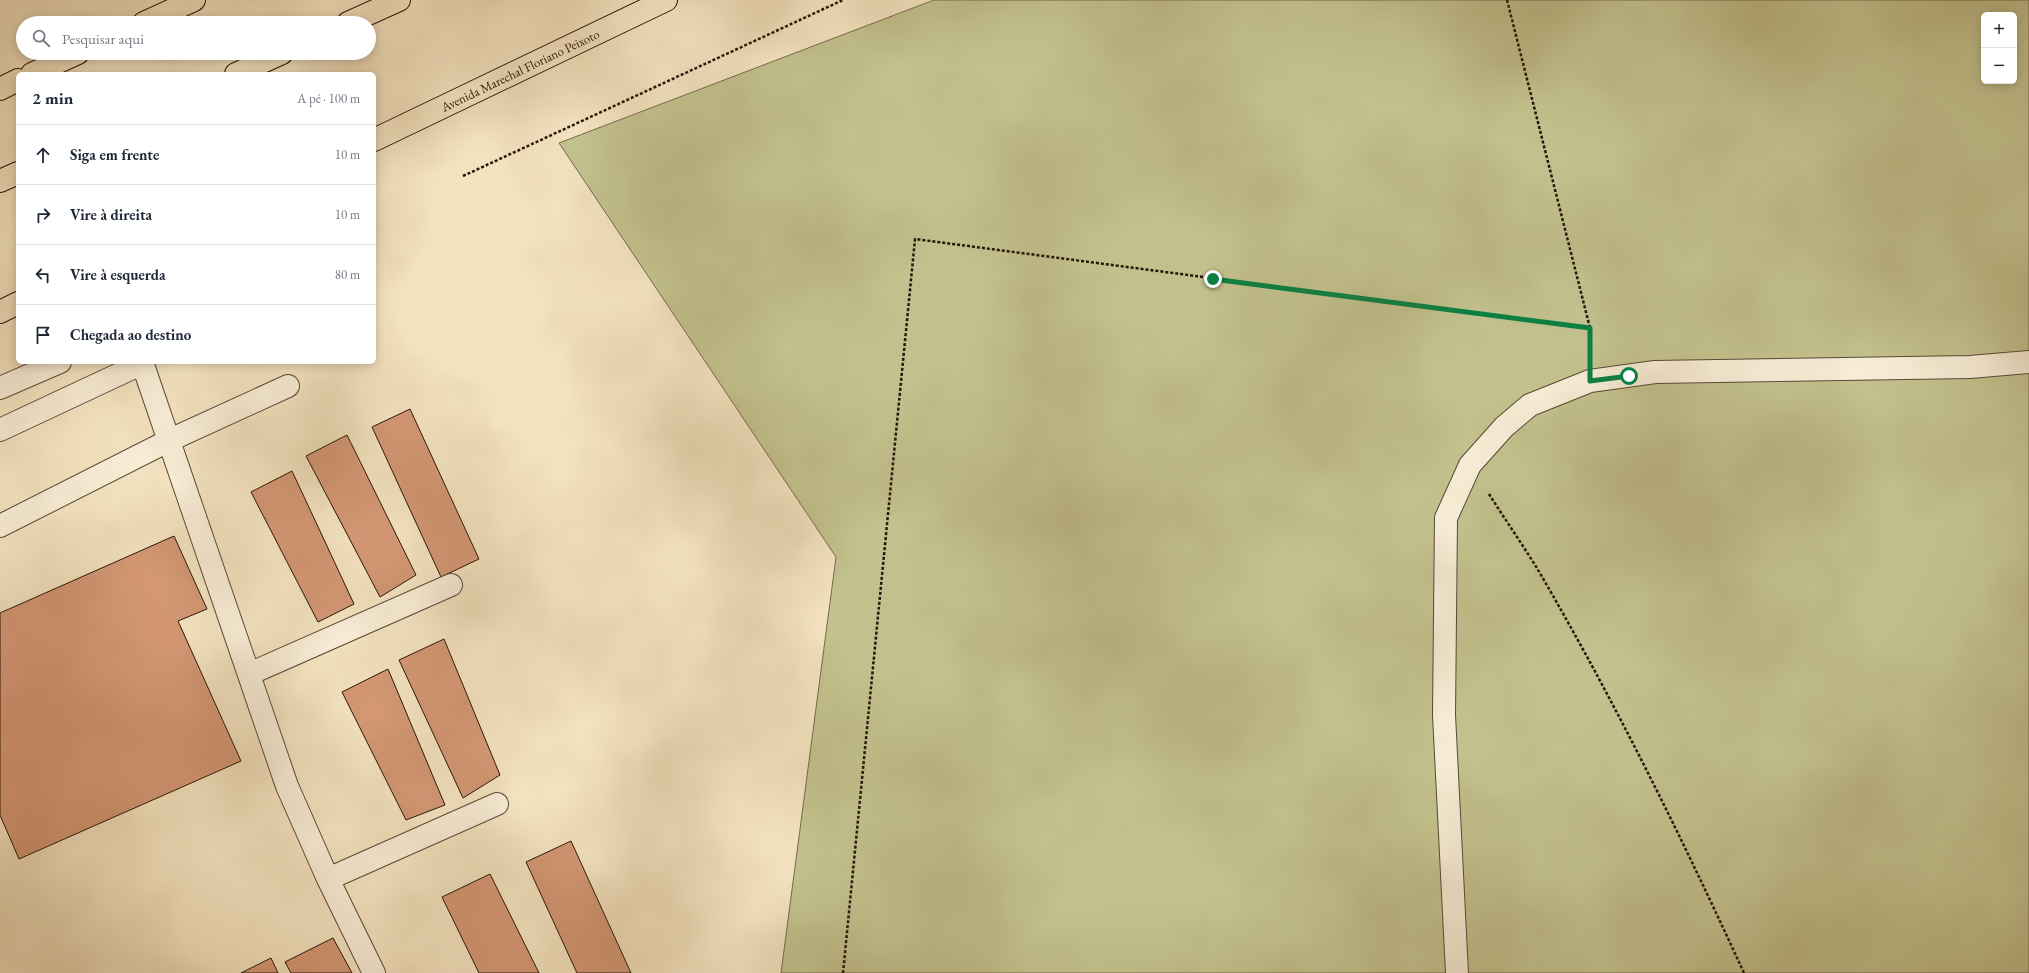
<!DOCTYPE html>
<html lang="pt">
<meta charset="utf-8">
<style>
body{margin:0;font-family:"EB Garamond",serif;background:#f2f2f3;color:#1f2937}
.controls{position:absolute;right:12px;top:12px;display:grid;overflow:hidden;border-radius:6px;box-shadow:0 2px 10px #0003}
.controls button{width:36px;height:36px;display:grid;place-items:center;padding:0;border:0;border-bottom:1px solid #e0e1e3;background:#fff;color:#1f2937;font:20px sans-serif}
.stop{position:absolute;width:12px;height:12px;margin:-9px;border:3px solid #0b8043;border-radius:50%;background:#fff}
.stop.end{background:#0b8043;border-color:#fff;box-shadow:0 1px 4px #0008}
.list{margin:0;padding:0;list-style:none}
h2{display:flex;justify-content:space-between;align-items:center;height:52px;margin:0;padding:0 16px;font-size:17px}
h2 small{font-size:13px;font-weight:400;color:#747a83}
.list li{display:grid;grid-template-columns:26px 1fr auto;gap:12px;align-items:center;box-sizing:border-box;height:60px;padding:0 16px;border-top:1px solid #e0e1e3}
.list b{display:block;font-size:15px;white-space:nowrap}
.list em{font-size:13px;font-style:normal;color:#747a83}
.icon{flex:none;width:22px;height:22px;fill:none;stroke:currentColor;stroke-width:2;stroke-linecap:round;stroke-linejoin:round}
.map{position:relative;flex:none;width:2029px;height:973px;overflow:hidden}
.search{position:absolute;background:#fff;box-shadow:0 2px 10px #0003;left:16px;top:16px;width:360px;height:44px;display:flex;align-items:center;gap:10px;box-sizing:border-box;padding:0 14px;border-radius:22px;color:#747a83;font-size:15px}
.panel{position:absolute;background:#fff;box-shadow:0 2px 10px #0003;left:16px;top:72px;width:360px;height:292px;border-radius:6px}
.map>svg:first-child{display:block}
.green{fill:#c2c18d;stroke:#756b4b;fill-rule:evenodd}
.building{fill:#d39774;stroke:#281509}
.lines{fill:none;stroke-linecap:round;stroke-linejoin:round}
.minor-casing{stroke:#5b4836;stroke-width:24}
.major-casing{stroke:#281509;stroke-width:24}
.path{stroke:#281509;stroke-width:2.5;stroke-dasharray:3 2;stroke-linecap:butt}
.minor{stroke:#f7ecd5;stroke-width:22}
.major{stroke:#f3e2bf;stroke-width:22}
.route{stroke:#0b8043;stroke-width:5}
.labels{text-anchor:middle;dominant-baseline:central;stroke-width:4;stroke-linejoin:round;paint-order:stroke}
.street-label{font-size:13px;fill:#281509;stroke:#f7ecd5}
</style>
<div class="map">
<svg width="2029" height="973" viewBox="0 0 2029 973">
<rect width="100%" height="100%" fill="#f3e2bf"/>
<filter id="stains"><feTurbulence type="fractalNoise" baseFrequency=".005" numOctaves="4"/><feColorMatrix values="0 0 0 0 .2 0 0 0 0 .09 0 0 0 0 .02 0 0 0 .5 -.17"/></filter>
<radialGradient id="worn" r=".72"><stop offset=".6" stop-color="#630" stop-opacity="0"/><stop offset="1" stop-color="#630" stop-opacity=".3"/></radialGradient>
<path class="green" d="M934 0H2029V973H781L836 557 559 143ZM1984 15H2014V81H1984Z"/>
<path class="building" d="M410 409 479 559 441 577 372 427Z
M347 435 416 575 380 597 306 456Z
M292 471 354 604 318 622 251 492Z
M174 536 207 609 178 621 241 761 19 859 0 815V613Z
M444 639 500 775 463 798 399 660Z
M388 669 445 805 406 820 342 692Z
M571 841 631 973H577L526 862Z
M490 874 539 973H479L442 897Z
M333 938 352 973H291L285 962Z
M271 958 278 973H241Z"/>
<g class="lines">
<defs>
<path id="minor" d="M142 362 287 786 328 879 374 973
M0 388 60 362
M0 430 143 363
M0 526 170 440 288 386
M249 674 451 585
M328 879 497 804
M1457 973 1444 715 1446 518 1470 465 1504 427 1530 405 1590 381 1655 372 1970 367 2029 362"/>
<g id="major">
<path d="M144 23 194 0"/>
<path d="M348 23 399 0"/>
<path d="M32 74 78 53"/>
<path d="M236 74 282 53"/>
<path d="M0 89 18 80"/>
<path id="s1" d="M374 140 666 0"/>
<path d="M0 181 18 173"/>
<path d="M0 312 18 303"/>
</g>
</defs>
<use href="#minor" class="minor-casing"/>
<use href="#major" class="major-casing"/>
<path class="path" d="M1507 0 1590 328V353
M463 176 843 0
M1489 494C1506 521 1525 548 1541 575 1616 704 1682 838 1744 973
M843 973 915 239 1590 328"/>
<use href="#minor" class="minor"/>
<use href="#major" class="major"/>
</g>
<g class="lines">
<path class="route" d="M1213 279 1590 328V381L1629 376"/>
</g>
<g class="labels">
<g class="street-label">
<text stroke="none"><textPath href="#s1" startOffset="162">Avenida Marechal Floriano Peixoto</textPath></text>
</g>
</g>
<rect width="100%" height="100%" filter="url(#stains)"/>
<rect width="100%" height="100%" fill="url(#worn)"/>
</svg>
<div class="controls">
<button>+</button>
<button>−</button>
</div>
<div class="stop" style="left:1629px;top:376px"></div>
<div class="stop end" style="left:1213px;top:279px"></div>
<div class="search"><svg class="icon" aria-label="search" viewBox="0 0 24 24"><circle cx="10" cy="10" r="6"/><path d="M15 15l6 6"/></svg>Pesquisar aqui</div>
<section class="panel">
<h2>2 min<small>A pé · 100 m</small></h2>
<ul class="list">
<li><svg class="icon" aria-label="ahead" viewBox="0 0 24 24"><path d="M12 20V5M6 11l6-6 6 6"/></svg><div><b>Siga em frente</b></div><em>10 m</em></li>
<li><svg class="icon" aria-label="right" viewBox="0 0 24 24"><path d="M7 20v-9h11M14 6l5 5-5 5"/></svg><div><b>Vire à direita</b></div><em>10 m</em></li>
<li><svg class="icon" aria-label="left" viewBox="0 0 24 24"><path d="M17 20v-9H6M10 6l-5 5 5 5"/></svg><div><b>Vire à esquerda</b></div><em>80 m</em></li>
<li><svg class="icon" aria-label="arrive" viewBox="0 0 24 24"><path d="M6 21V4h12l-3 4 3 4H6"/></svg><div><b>Chegada ao destino</b></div></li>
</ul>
</section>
</div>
